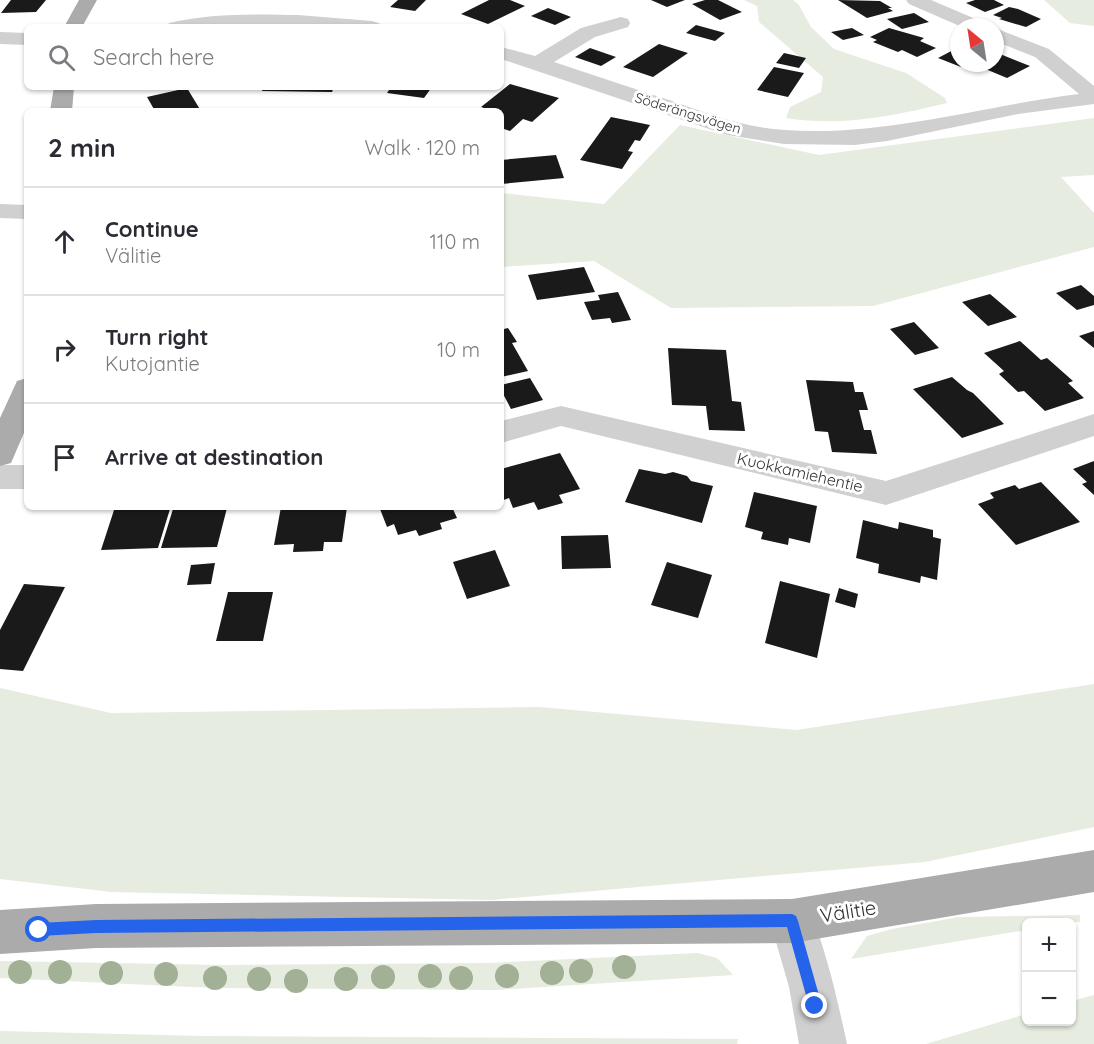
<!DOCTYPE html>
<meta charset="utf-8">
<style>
body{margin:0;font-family:Quicksand,sans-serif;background:#f2f2f3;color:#2b2b33}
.controls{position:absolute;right:18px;bottom:18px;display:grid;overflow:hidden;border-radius:9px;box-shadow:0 2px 4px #0004}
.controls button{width:54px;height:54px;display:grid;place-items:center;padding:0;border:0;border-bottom:2px solid #e1e1e2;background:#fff;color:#2b2b33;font:30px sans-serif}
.compass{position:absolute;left:950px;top:18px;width:54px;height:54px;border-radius:50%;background:#fff;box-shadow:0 2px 4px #0004;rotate:330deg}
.stop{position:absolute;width:18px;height:18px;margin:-14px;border:4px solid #2563eb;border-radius:50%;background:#fff}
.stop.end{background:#2563eb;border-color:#fff;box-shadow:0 2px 6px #0008}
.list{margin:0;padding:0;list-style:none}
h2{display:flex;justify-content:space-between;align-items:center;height:78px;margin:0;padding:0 24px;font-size:26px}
h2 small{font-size:20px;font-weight:400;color:#7c7c81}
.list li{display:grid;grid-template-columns:39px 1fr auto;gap:18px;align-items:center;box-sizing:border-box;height:108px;padding:0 24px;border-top:2px solid #e1e1e2}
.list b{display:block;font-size:22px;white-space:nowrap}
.list p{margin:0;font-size:20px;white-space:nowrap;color:#7c7c81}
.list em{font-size:20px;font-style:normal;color:#7c7c81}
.icon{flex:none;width:33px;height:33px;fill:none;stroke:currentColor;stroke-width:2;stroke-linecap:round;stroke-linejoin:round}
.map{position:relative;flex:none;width:1094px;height:1044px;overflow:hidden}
.search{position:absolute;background:#fff;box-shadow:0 2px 4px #0004;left:24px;top:24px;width:480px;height:66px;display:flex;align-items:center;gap:15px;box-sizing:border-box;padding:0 21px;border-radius:9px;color:#7c7c81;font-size:22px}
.panel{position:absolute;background:#fff;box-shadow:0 2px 4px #0004;left:24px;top:108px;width:480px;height:402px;border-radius:9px}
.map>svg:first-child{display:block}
.green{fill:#e6ecdf}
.building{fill:#1a1a1a}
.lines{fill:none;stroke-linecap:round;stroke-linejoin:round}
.minor{fill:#d0d0d0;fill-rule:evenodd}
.major{fill:#ababab;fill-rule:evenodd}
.tree{fill:#a2b095}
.route{fill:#2563eb}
.labels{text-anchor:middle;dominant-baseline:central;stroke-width:6;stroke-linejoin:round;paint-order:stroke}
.far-street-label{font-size:14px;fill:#333;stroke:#fff}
.street-label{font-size:16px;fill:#333;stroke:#fff}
.near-street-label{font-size:20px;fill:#333;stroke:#fff}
</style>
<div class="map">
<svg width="1094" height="1044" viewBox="0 0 1094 1044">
<rect width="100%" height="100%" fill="#fff"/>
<path class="green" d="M744 0H793L799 5 811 27 834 49 906 73 945 98 947 103C893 116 842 127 786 118L790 107 821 92 823 77 759 22 757 6Z
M1044 0H1094V26L1070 23Z
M1094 118V175L1061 177 1094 213V247L873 306 671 308 594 261 501 267V193L604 204 680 125 819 155Z
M1094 684V827L925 862 491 900 111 892 0 879V688L111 713 539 707 797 730Z
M1080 915V922H1026V930L851 959 867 936 892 929 959 917Z
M698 953 717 958 733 975 496 990 215 988 0 978V961L223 965 489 963Z
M1094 995V1044H926L1026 1014V1022H1072V1001Z
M0 1031 202 1036 738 1039 737 1044H0Z"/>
<path class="building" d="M11 0H46L36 12 1 13Z
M398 0H426L415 11 390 7Z
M489 0H510L525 6 488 24 461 14Z
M651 0H685L667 7Z
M705 0H718L742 12 720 20 692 4Z
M838 0 880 1 892 8H888L893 11 867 18Z
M975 0H994L1004 5 985 12 966 3Z
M1009 7 1018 9 1041 19 1026 27 999 19 1002 18 993 15Z
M548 8 571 17 555 25 531 16Z
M914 13 929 22 902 29 887 19Z
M696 25 725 33 715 41 686 33Z
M852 28 864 35 843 40 831 32Z
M889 28 924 38 920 41 936 48 917 57 902 50 898 52 873 42 877 40 870 37Z
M659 44 688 53 653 77 623 67Z
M959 47V63H968L961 67 938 58Z
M590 48 616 57 601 66 575 57Z
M995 52 1030 66 1007 78 971 63H995Z
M784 53 806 58 799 68 776 63Z
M774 67 804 73 788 97 757 90Z
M510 84 559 98 532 122 523 119 510 131 501 128V111H484L487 109 481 107Z
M263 87H334L332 92 262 91Z
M391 87H432L424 98 387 93Z
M187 88 201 111H155L147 97Z
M239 108H302L301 111H237Z
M611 117 650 125 640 141 635 140 628 151 633 152 622 169 580 160Z
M556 155 564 178 501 184V160Z
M584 267 595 292 537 300 528 275Z
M1081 285 1094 296V305L1077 310 1056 293Z
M618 292 631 320 612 323 610 318 592 320 584 302 600 300 598 295Z
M990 294 1017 317 988 326 962 302Z
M914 322 939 348 915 355 890 329Z
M501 324 504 329 508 328 517 342 512 343 528 371 501 377Z
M1094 331V348L1079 336Z
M1020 341 1041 360 1047 358 1073 381 1068 383 1084 398 1045 411 1024 391 1018 392 999 374 1004 371 984 353Z
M668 348 726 350 732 401 741 402 745 431 709 430 706 406 672 405Z
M952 377 967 390 973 393 1004 424 962 438 913 389Z
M530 378 543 400 511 409 501 390V385Z
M806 380 853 382 855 392H863L868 410H859L864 430H871L877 454 832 452 828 432 815 431Z
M560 453 580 489 559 495 563 503 538 510 534 502 513 508 509 498 501 501V469Z
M1094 461V495L1082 484 1087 482 1073 469Z
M639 469 665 474 673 472 687 476 691 481 713 486 702 523 625 502Z
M1041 482 1080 522 1016 545 978 504 994 498 990 493 1015 485 1019 489Z
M754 492 817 506 810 543 789 538 788 545 761 539 763 532 745 527Z
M281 507H347L342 542H324L323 551 293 552 294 544 274 545Z
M386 507H452L457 518 440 523 442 529 419 536 416 530 398 535 394 524 387 527 380 509Z
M227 508 217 547 161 548 173 509Z
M170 509 158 548 101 550 114 510Z
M863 520 898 529 899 522 933 530V537L941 539 937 580 921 576 920 583 878 573 879 564 856 558Z
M608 535 611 568 562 569 561 536Z
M495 550 510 586 467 599 453 562Z
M667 562 712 575 698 618 651 605Z
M215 563 211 584 187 585 191 565Z
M780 581 830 594 817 658 765 643Z
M24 584 65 587 23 671 0 669V630Z
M839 588 858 594 855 608 835 602Z
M228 592H273L263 641H216Z"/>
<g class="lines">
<path class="minor" d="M906 0H931L985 23 987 27H962L909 4Z
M298 15 372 21 379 23 381 27H167L169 23C210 13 257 14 298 15Z
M621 17 628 19 630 23 628 27 595 37 554 62C594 75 634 89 675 102 711 115 746 128 785 130 884 137 981 106 1079 94L1035 57 995 41V28L1049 49 1094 86V104L1018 114 887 141 855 145 784 144 727 135 501 59V47L535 56 581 28Z
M0 32 27 33V45L0 44Z
M0 204 27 205V219L0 218Z
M561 406 886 481 1094 414V436L886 505 561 426 501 443V421Z
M0 465H27V489H0Z
M792 899 808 905C826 950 837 997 847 1044H799L789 987 770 921 776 905Z"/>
<path class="major" d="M79 0H97L82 27H64Z
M54 87H74L72 111H50Z
M27 378V426L11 463 0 466V418L17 381Z
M1094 850V892L792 943 96 948 0 954V910L96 904 792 899Z"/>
</g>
<g class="tree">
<circle cx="624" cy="967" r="12"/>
<circle cx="581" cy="971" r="12"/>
<circle cx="20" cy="972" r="12"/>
<circle cx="60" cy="972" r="12"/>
<circle cx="111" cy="973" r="12"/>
<circle cx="552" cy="973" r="12"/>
<circle cx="166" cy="974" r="12"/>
<circle cx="430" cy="976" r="12"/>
<circle cx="507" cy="976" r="12"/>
<circle cx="383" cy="977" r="12"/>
<circle cx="215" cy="978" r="12"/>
<circle cx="461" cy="978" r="12"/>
<circle cx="259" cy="979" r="12"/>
<circle cx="346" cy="979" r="12"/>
<circle cx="296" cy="981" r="12"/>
</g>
<path class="route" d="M792 914 796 916 798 921 822 1006 820 1011 815 1013 811 1011 809 1006 787 927 96 933 39 936 34 934 32 930 34 925 39 923 96 920Z"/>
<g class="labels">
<g class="far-street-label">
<text transform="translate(688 113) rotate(17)">Söderängsvägen</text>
</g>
<g class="street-label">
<text transform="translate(800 472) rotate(13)">Kuokkamiehentie</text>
</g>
<g class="near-street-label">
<text transform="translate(848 911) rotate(-9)">Välitie</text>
</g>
</g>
</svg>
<div class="controls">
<button>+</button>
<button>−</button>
</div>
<svg class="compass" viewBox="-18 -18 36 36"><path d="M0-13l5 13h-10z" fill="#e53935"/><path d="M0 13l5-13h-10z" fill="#7c7c81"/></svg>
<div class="stop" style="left:39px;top:930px"></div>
<div class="stop end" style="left:815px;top:1006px"></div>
<div class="search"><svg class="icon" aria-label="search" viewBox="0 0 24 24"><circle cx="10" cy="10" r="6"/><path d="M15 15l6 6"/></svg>Search here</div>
<section class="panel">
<h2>2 min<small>Walk · 120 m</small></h2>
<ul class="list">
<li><svg class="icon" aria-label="ahead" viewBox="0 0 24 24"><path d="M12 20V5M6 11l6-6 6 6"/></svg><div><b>Continue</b><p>Välitie</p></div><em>110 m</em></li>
<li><svg class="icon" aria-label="right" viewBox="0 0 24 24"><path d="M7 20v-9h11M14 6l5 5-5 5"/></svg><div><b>Turn right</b><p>Kutojantie</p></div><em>10 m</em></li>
<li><svg class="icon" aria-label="arrive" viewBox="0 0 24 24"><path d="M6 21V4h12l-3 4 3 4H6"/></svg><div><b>Arrive at destination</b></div></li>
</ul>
</section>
</div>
